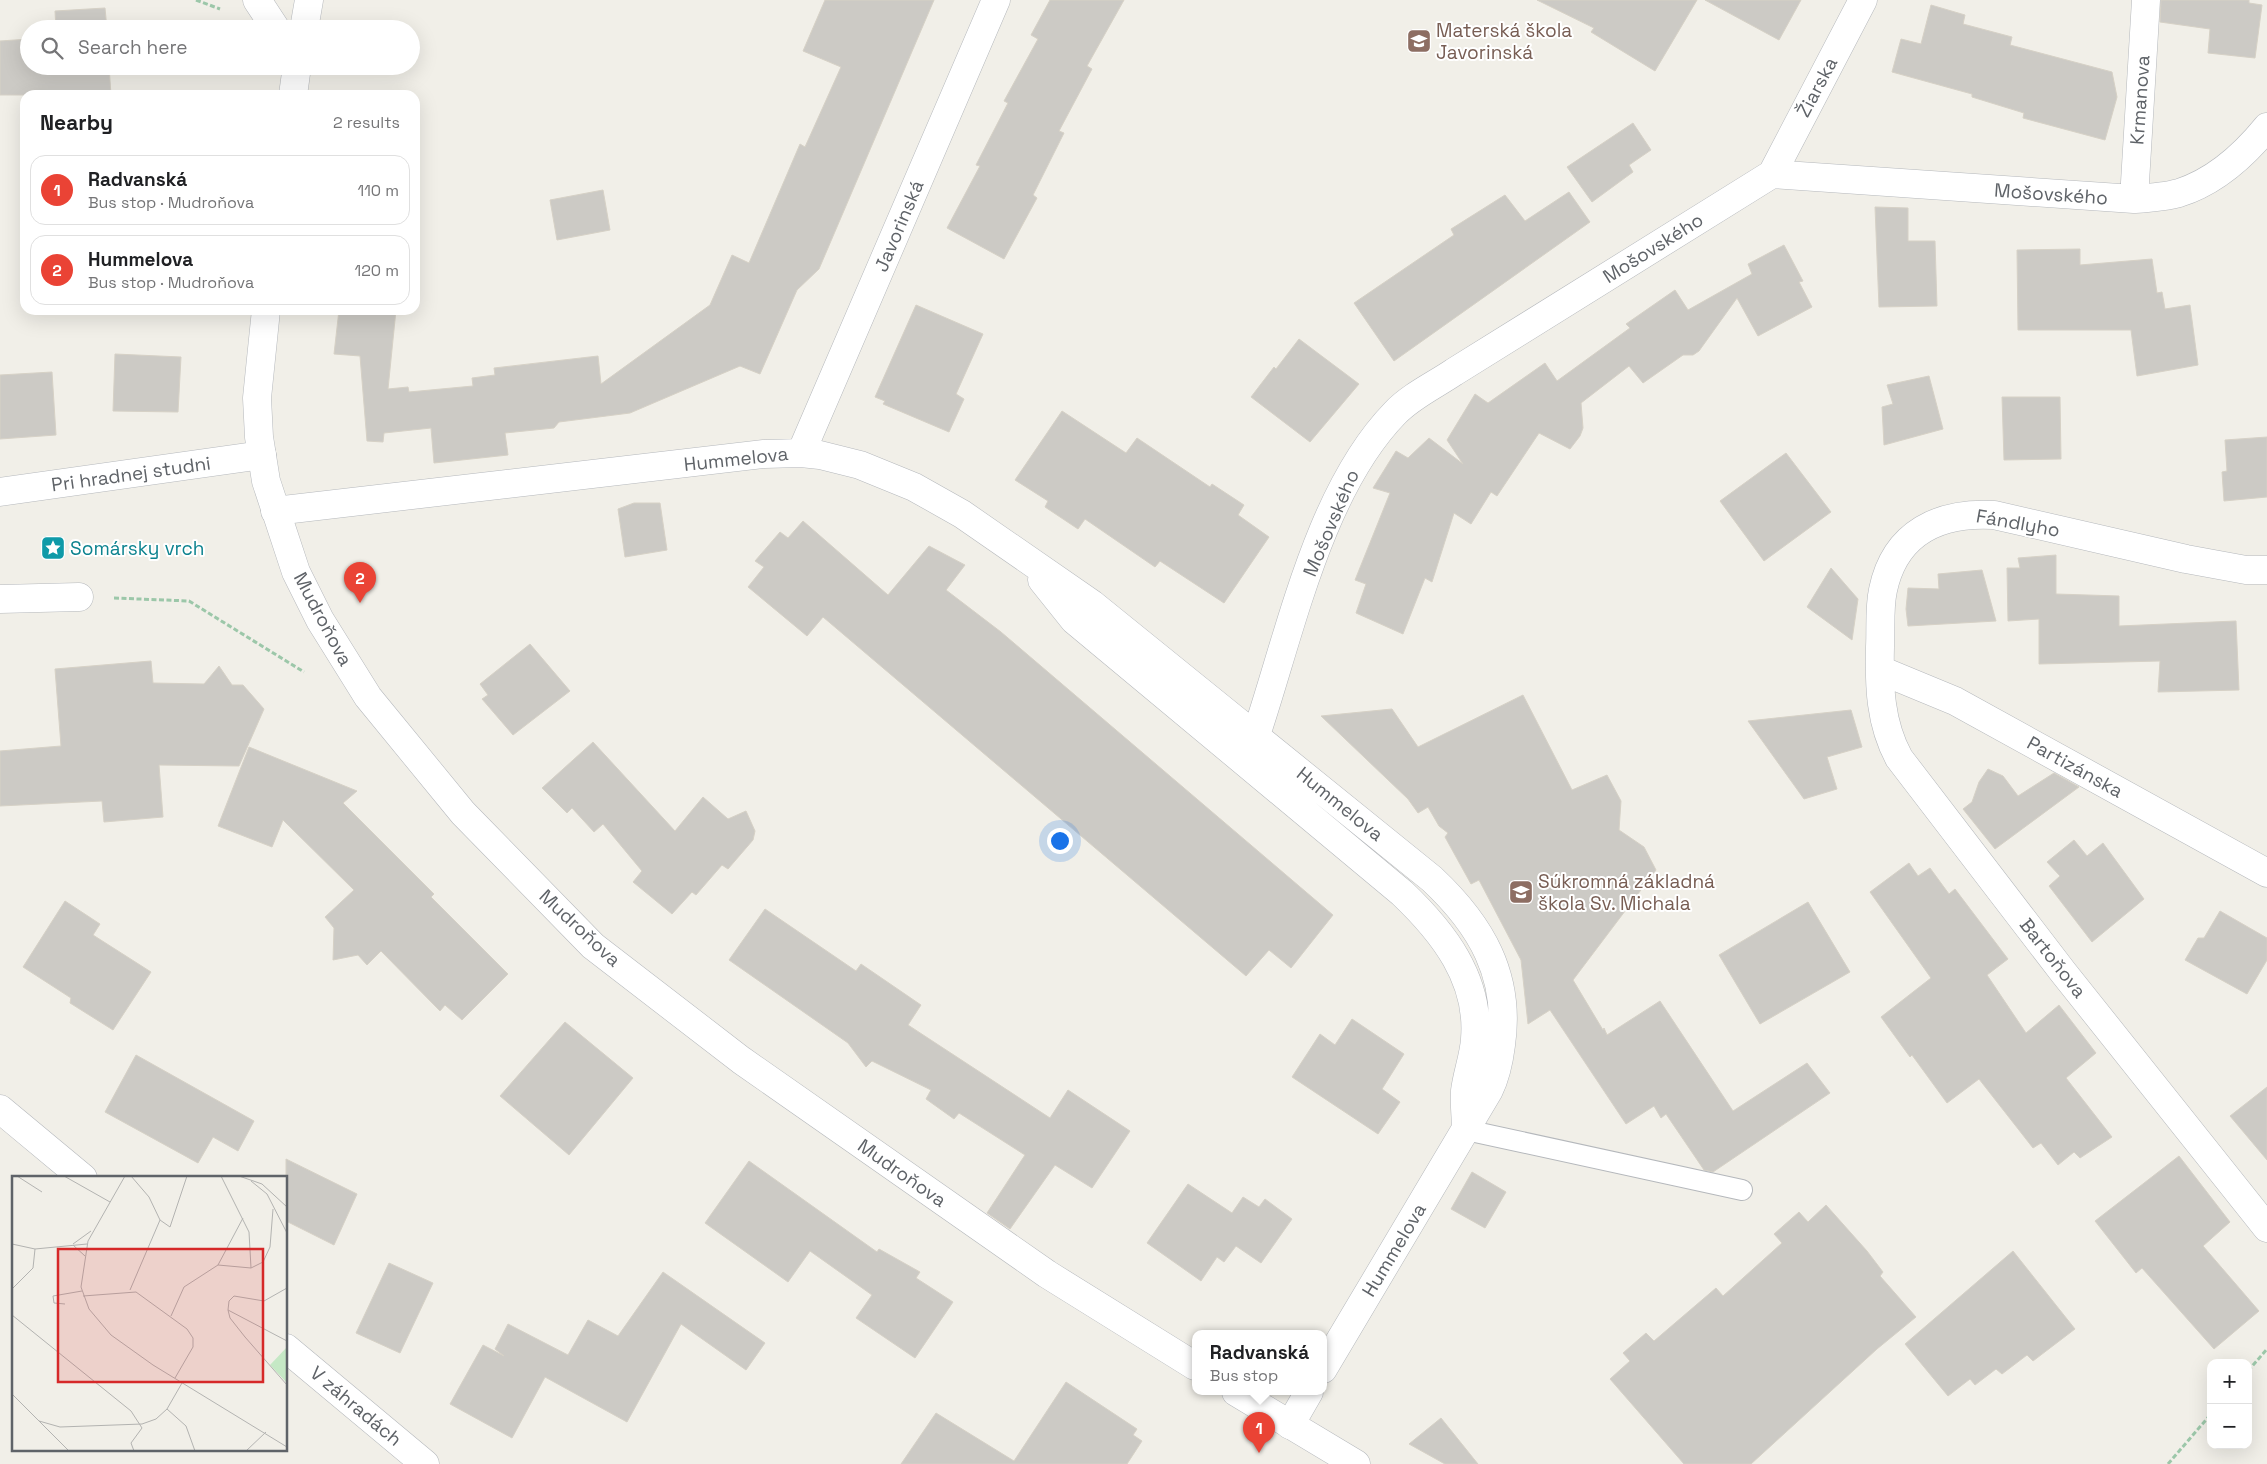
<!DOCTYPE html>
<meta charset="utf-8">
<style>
body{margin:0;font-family:"Space Grotesk",sans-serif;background:#f2f2f2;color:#202124}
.controls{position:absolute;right:15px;bottom:15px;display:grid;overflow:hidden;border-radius:10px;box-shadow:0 5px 20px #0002}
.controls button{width:45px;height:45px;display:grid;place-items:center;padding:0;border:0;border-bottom:1px solid #e0e0e0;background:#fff;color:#202124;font:25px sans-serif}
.you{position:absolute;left:1059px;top:840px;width:18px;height:18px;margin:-12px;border:4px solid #fff;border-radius:50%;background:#1a73e8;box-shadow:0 0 0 8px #1a73e833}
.badge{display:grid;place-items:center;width:32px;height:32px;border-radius:50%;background:#ea4335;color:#fff;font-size:16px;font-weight:700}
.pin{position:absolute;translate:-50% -41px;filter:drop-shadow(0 1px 2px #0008)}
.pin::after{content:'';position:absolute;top:26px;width:18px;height:15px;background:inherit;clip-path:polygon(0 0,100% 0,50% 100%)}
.popup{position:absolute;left:1192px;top:1330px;width:135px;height:65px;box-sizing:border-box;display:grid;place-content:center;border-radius:10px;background:#fff;filter:drop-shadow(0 1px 4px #0005);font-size:16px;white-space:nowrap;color:#757577}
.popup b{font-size:19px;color:#202124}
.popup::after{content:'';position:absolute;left:50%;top:100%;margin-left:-10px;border:10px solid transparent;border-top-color:#fff}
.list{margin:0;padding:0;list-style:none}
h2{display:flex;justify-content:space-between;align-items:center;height:65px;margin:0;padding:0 20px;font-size:21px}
h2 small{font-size:16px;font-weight:400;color:#757577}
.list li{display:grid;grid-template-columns:32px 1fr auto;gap:15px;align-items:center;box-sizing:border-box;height:70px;margin:0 10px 10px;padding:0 10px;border:1px solid #e0e0e0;border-radius:15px}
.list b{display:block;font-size:19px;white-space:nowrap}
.list p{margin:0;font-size:16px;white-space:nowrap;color:#757577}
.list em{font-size:16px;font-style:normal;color:#757577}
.icon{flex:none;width:28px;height:28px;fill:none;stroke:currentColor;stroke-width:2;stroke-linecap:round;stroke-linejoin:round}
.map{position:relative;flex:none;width:2267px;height:1464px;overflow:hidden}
.search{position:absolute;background:#fff;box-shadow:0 5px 20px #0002;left:20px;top:20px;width:400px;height:55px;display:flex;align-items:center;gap:12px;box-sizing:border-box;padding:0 18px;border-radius:28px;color:#757577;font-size:19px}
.panel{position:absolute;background:#fff;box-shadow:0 5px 20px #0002;left:20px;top:90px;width:400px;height:225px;border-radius:15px}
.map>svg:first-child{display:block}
.building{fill:#cccac5;stroke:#d6d1c6}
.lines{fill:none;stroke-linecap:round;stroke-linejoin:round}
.service-casing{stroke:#b5b8bc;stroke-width:22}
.minor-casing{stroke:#b5b8bc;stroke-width:29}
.tertiary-casing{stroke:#b5b8bc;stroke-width:29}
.path{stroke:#9cc7a9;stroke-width:3;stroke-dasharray:5 2.5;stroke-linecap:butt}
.service{stroke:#fff;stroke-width:20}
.minor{stroke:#fff;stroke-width:28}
.tertiary{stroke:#fff;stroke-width:28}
.labels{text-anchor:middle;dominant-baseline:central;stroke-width:4;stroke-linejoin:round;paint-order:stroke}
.education-label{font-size:19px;fill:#785e54;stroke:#fff;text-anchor:start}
.street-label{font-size:19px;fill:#5f6368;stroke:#fff}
.culture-label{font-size:19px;fill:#0d838f;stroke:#fff;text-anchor:start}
.inset-road{fill:none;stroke:#b3b3b1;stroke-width:1}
.view{fill:#d62828;fill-opacity:0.15;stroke:#d62828;stroke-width:2.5}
.inset-edge{fill:none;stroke:#5f6368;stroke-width:2.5}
</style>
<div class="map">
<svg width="2267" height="1464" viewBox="0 0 2267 1464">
<rect width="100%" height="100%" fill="#f1efe8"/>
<path class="building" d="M825 0H934L819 269 797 290 760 374 740 366 630 413 559 422 554 428 505 433 508 455 434 463 431 428 384 433 383 442 367 441 360 356 334 354 339 310H396L388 389 408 387 409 392 473 386 472 378 495 375 494 368 598 356 601 384 710 305 732 255 749 263 800 144 805 147 841 67 803 51Z
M1050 0H1124L1087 66 1092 69 1059 131 1064 133 1033 195 1037 198 1004 259 947 228 980 166 976 165 1008 103 1004 101 1038 39 1031 35Z
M1537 0H1697L1655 71 1591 32 1594 28Z
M1705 0H1801L1779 40Z
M2161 0H2249V3L2262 5 2255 58 2208 53 2210 29 2160 22Z
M1931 5 1965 15 1963 24 2012 37 2010 45 2112 72 2117 97 2105 140 2023 118 2024 113 1972 97V94L1892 72 1901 39 1921 44Z
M105 8 107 29H56L55 11Z
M29 39V66H109L111 95H0V41Z
M1633 123 1651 150 1629 165 1633 172 1592 202 1567 167Z
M603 190 610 230 557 240 550 200Z
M1569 192 1590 222 1394 361 1354 303 1454 235 1451 229 1505 195 1525 221Z
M1875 207 1908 208V241H1935L1937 306 1879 307Z
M1784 245 1803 281 1799 282 1812 307 1758 336 1737 298 1699 351 1693 355H1683L1643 383 1629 366 1581 403 1583 428 1580 436 1570 449 1539 433 1497 496 1491 492 1471 524 1454 513 1432 582 1425 578 1403 634 1356 613 1366 584 1355 580 1390 493 1373 488 1396 451 1408 458 1429 438 1463 464 1447 440 1475 394 1488 403 1545 363 1557 381 1630 328 1626 324 1675 290 1688 310 1752 274 1748 264Z
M2080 249V265L2152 259 2157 293 2162 292 2165 309 2190 305 2198 365 2137 376 2131 330H2018L2017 250Z
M916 305 983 334 956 394 964 399 949 432 883 404 885 401 875 397Z
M1299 339 1359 384 1310 442 1251 397 1274 367 1276 369Z
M115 354 181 357 178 412 113 411Z
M52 372 56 435 0 439V375Z
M1929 376 1943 429 1884 445 1882 407 1893 404 1887 385Z
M2002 397H2060L2061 459 2004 460Z
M1062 411 1126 453 1137 438 1210 487 1212 484 1244 505 1238 515 1269 537 1224 603 1160 561 1155 567 1085 519 1078 529 1045 507 1048 501 1015 480Z
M2267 437V497L2224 501 2222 472 2227 471 2225 440Z
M1786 453 1831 512 1764 561 1720 501Z
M634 503H660L667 550 625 557 618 509Z
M803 521 888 595 929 546 965 565 946 590 1001 632 1333 915 1291 968 1269 950 1246 976 823 617 807 636 748 587 764 567 755 561 780 532 788 538Z
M2056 555V594L2119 596V626L2236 621 2239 690 2158 692 2160 661 2039 664V619L2008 621 2007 568H2020L2018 558Z
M1831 568 1858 599 1852 640 1807 607Z
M1982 570 1996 621 1908 626 1906 609 1908 588 1939 589 1938 574Z
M530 644 570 691 513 735 482 699 488 695 480 684Z
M151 661 153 683 204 684 219 666 232 685H243L264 709 239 766 159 765 163 817 104 822 102 801 0 806V751L61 746 55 669Z
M1523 695 1572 790 1607 775 1621 801 1619 830 1644 847 1656 870 1573 980 1603 1030 1604 1028 1607 1035 1660 1001 1733 1111 1807 1063 1830 1093 1713 1172 1704 1170 1666 1114 1661 1118 1654 1106 1626 1124 1550 1010 1528 1024 1521 960 1479 880 1471 884 1445 837 1448 833 1439 826 1428 807 1418 813 1408 799 1321 716 1392 709 1418 747Z
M1851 710 1862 747 1827 757 1837 789 1804 799 1748 721Z
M593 742 675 831 703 797 728 819 746 811 755 831 753 840 728 869 722 865 696 895 692 892 672 914 633 882 642 871 603 824 594 832 572 808 567 813 542 788Z
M249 747 357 791 343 803 434 894 431 897 508 974 462 1020 445 1005 440 1011 381 951 367 965 358 955 333 960 334 928 325 917 354 890 283 820 272 847 218 826Z
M1988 769 2003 776 2018 796 2054 773 2079 787 1995 849 1963 809 1972 802 1979 782Z
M2074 840 2087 856 2103 843 2144 899 2092 942 2049 886 2060 876 2047 862Z
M1909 863 1918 876 1930 868 1949 894 1955 889 2008 959 1987 975 2026 1033 2059 1005 2096 1053 2066 1078 2112 1137 2080 1158 2074 1152 2058 1165 2041 1143 2033 1148 1979 1079 1947 1103 1912 1055 1910 1057 1881 1017 1931 978 1870 892Z
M65 901 100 924 93 935 151 972 113 1030 70 1003 71 998 23 967Z
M1808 902 1850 972 1760 1024 1719 955Z
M765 909 856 971 861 964 921 1005 908 1025 1050 1118 1068 1090 1130 1131 1092 1188 1055 1165 1010 1229 987 1213 1025 1155 959 1113 954 1119 926 1099 931 1090 872 1061 866 1067 848 1043 729 960Z
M2220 911 2267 938V960L2247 994 2185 960 2198 938H2204Z
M1352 1019 1404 1054 1382 1089 1400 1102 1378 1134 1292 1077 1320 1034 1335 1045Z
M565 1022 633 1078 569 1155 500 1096Z
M136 1055 254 1121 238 1151 213 1137 198 1163 105 1112Z
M2267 1087V1160L2230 1116Z
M2179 1156 2230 1222 2203 1246 2259 1311 2214 1349 2142 1268 2136 1273 2095 1221Z
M286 1159 357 1194 334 1245 286 1221Z
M749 1161 877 1252 879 1249 920 1272 916 1278 953 1302 915 1358 856 1318 872 1295 810 1251 788 1282 705 1223Z
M1472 1172 1506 1192 1485 1228 1451 1209Z
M1188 1184 1232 1213 1243 1197 1259 1207 1265 1199 1292 1219 1261 1263 1236 1246 1224 1262 1217 1257 1201 1281 1147 1243Z
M1826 1205 1867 1251 1883 1272 1880 1276 1916 1317 1877 1349 1751 1464H1684L1610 1379 1630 1361 1623 1353 1646 1333 1654 1341 1716 1288 1723 1296 1782 1243 1774 1234 1799 1212 1808 1222Z
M2013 1251 2075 1329 2033 1361 2027 1355 2002 1374 1996 1369 1975 1385 1970 1379 1948 1396 1905 1344Z
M389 1263 433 1283 400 1353 356 1333Z
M663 1272 765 1343 746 1370 681 1324 627 1422 545 1377 512 1438 450 1404 483 1345 504 1356 495 1349 508 1324 568 1355 588 1320 618 1336Z
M1066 1382 1137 1429 1133 1435 1142 1441 1127 1464H901L936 1413 1014 1461Z
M1441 1418 1478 1464H1445L1409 1444Z"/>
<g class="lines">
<defs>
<path id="service" d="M1466 1130 1742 1190"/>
<path id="minor" d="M257 0 276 29
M1772 174 1863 0
M2134 199 2146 0
M801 453 996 0
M0 492 262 455
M275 511 764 454 801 453 820 455 860 465 914 487 962 514 1092 604 1432 879C1481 925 1511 976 1501 1045 1499 1061 1496 1076 1489 1090L1323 1369
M2267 570H2246L2186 559 1994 515C1940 512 1895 532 1883 590 1879 608 1881 628 1880 647 1879 686 1880 723 1899 758L2063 972 2267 1228
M1042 580 1074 620 1402 893C1443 932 1480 979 1475 1039 1474 1056 1467 1074 1465 1091 1464 1104 1466 1117 1466 1130
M0 599 79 597
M1880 670 1955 701 2267 873
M1256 735C1290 634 1319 491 1395 413 1411 396 1435 385 1454 372L1772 174 2134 199C2149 198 2165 197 2179 193 2214 182 2245 154 2267 127
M0 1109 83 1178
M286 1348 425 1464
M1290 1425 1309 1392"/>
<path id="tertiary" d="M304 29 309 0
M293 95 297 66
M266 310 257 398 259 437 266 481 296 572 320 620 368 697 463 813 593 946 741 1060 1047 1274 1195 1366
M1236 1392 1356 1464"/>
</defs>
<use href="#service" class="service-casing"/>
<use href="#minor" class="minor-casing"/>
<use href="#tertiary" class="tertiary-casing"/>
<path class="path" d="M196 0 220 9
M114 598 189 601 304 672
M2248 1371 2267 1349
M2168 1464 2211 1414"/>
<use href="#service" class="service"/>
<use href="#minor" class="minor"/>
<use href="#tertiary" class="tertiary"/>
</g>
<defs>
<symbol id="school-square" viewBox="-11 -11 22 22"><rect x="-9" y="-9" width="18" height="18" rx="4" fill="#8d6e63" stroke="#fff"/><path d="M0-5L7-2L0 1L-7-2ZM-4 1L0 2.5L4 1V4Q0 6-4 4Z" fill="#fff"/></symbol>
<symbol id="sight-square" viewBox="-11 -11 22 22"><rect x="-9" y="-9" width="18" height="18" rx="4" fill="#0f9aa8" stroke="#fff"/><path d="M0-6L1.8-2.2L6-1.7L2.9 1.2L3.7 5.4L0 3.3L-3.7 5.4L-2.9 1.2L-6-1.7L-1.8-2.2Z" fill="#fff"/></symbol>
</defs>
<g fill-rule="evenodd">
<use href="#school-square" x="1405" y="27" width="28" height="28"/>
<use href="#sight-square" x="39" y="534" width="28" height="28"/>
<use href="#school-square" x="1507" y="878" width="28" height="28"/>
</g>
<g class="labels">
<g class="education-label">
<text x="1436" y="30">Materská škola<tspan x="1436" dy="22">Javorinská</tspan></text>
<text x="1538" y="881">Súkromná základná<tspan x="1538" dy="22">škola Sv. Michala</tspan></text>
</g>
<g class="street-label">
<text transform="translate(1817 87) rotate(-62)">Žiarska</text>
<text transform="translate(2140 100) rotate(-86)">Krmanova</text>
<text transform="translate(2051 194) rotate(4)">Mošovského</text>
<text transform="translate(899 226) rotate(-67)">Javorinská</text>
<text transform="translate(1653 248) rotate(-32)">Mošovského</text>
<text transform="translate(736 459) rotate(-6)">Hummelova</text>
<text transform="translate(131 474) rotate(-8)">Pri hradnej studni</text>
<text transform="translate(1331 523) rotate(-67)">Mošovského</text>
<text transform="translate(2018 523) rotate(10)">Fándlyho</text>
<text transform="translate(323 619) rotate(62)">Mudroňova</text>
<text transform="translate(2075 767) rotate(29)">Partizánska</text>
<text transform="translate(1340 804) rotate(39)">Hummelova</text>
<text transform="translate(580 928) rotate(43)">Mudroňova</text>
<text transform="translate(2053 958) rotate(52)">Bartoňova</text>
<text transform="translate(902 1173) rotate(35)">Mudroňova</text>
<text transform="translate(1394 1250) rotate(-59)">Hummelova</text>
<text transform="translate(356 1406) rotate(40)">V záhradách</text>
</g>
<g class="culture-label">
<text x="70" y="548">Somársky vrch</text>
</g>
</g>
<g transform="translate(12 1176)">
<rect width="275" height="275" fill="#f1efe8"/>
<path d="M275 171V207L258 189Z" fill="#c5e8c5"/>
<path class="inset-road" d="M5 0 30 16M52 0 98 26M113 0 76 65 69 111 77 133 99 159 141 189 275 271M209 0 237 56 239 92M227 0 250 8 275 31M239 5 255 18 275 57M148 44 158 51 175 0M0 68 23 73 75 68M61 68 79 55M61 69 73 80M206 89 231 42M275 112 252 125 222 120 217 125 216 134 218 142 233 161 275 209M0 113 21 92 23 73M118 114 148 44 137 21 119 0M71 120 124 116 175 153 181 162V171L163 202M53 128 42 127 41 120 70 115M216 134 275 165M0 139 119 235 130 252 119 267 122 275M159 140 172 111 206 89 239 92 251 86 258 71 261 33M0 218 57 275M155 233 174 250 183 275M27 245 48 251 130 248 144 243 155 233 170 207M234 275 254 256"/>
<path class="view" d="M46 73H251V206H46Z"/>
<rect width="275" height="275" class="inset-edge"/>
</g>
</svg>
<div class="controls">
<button>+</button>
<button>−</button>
</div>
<div class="you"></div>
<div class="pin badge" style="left:1259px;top:1453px">1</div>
<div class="popup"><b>Radvanská</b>Bus stop</div>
<div class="pin badge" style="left:360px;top:603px">2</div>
<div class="search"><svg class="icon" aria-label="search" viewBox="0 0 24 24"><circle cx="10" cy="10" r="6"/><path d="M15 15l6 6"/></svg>Search here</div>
<section class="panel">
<h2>Nearby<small>2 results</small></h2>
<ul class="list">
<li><span class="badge">1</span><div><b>Radvanská</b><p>Bus stop · Mudroňova</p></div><em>110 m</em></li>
<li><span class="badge">2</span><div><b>Hummelova</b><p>Bus stop · Mudroňova</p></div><em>120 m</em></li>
</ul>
</section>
</div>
